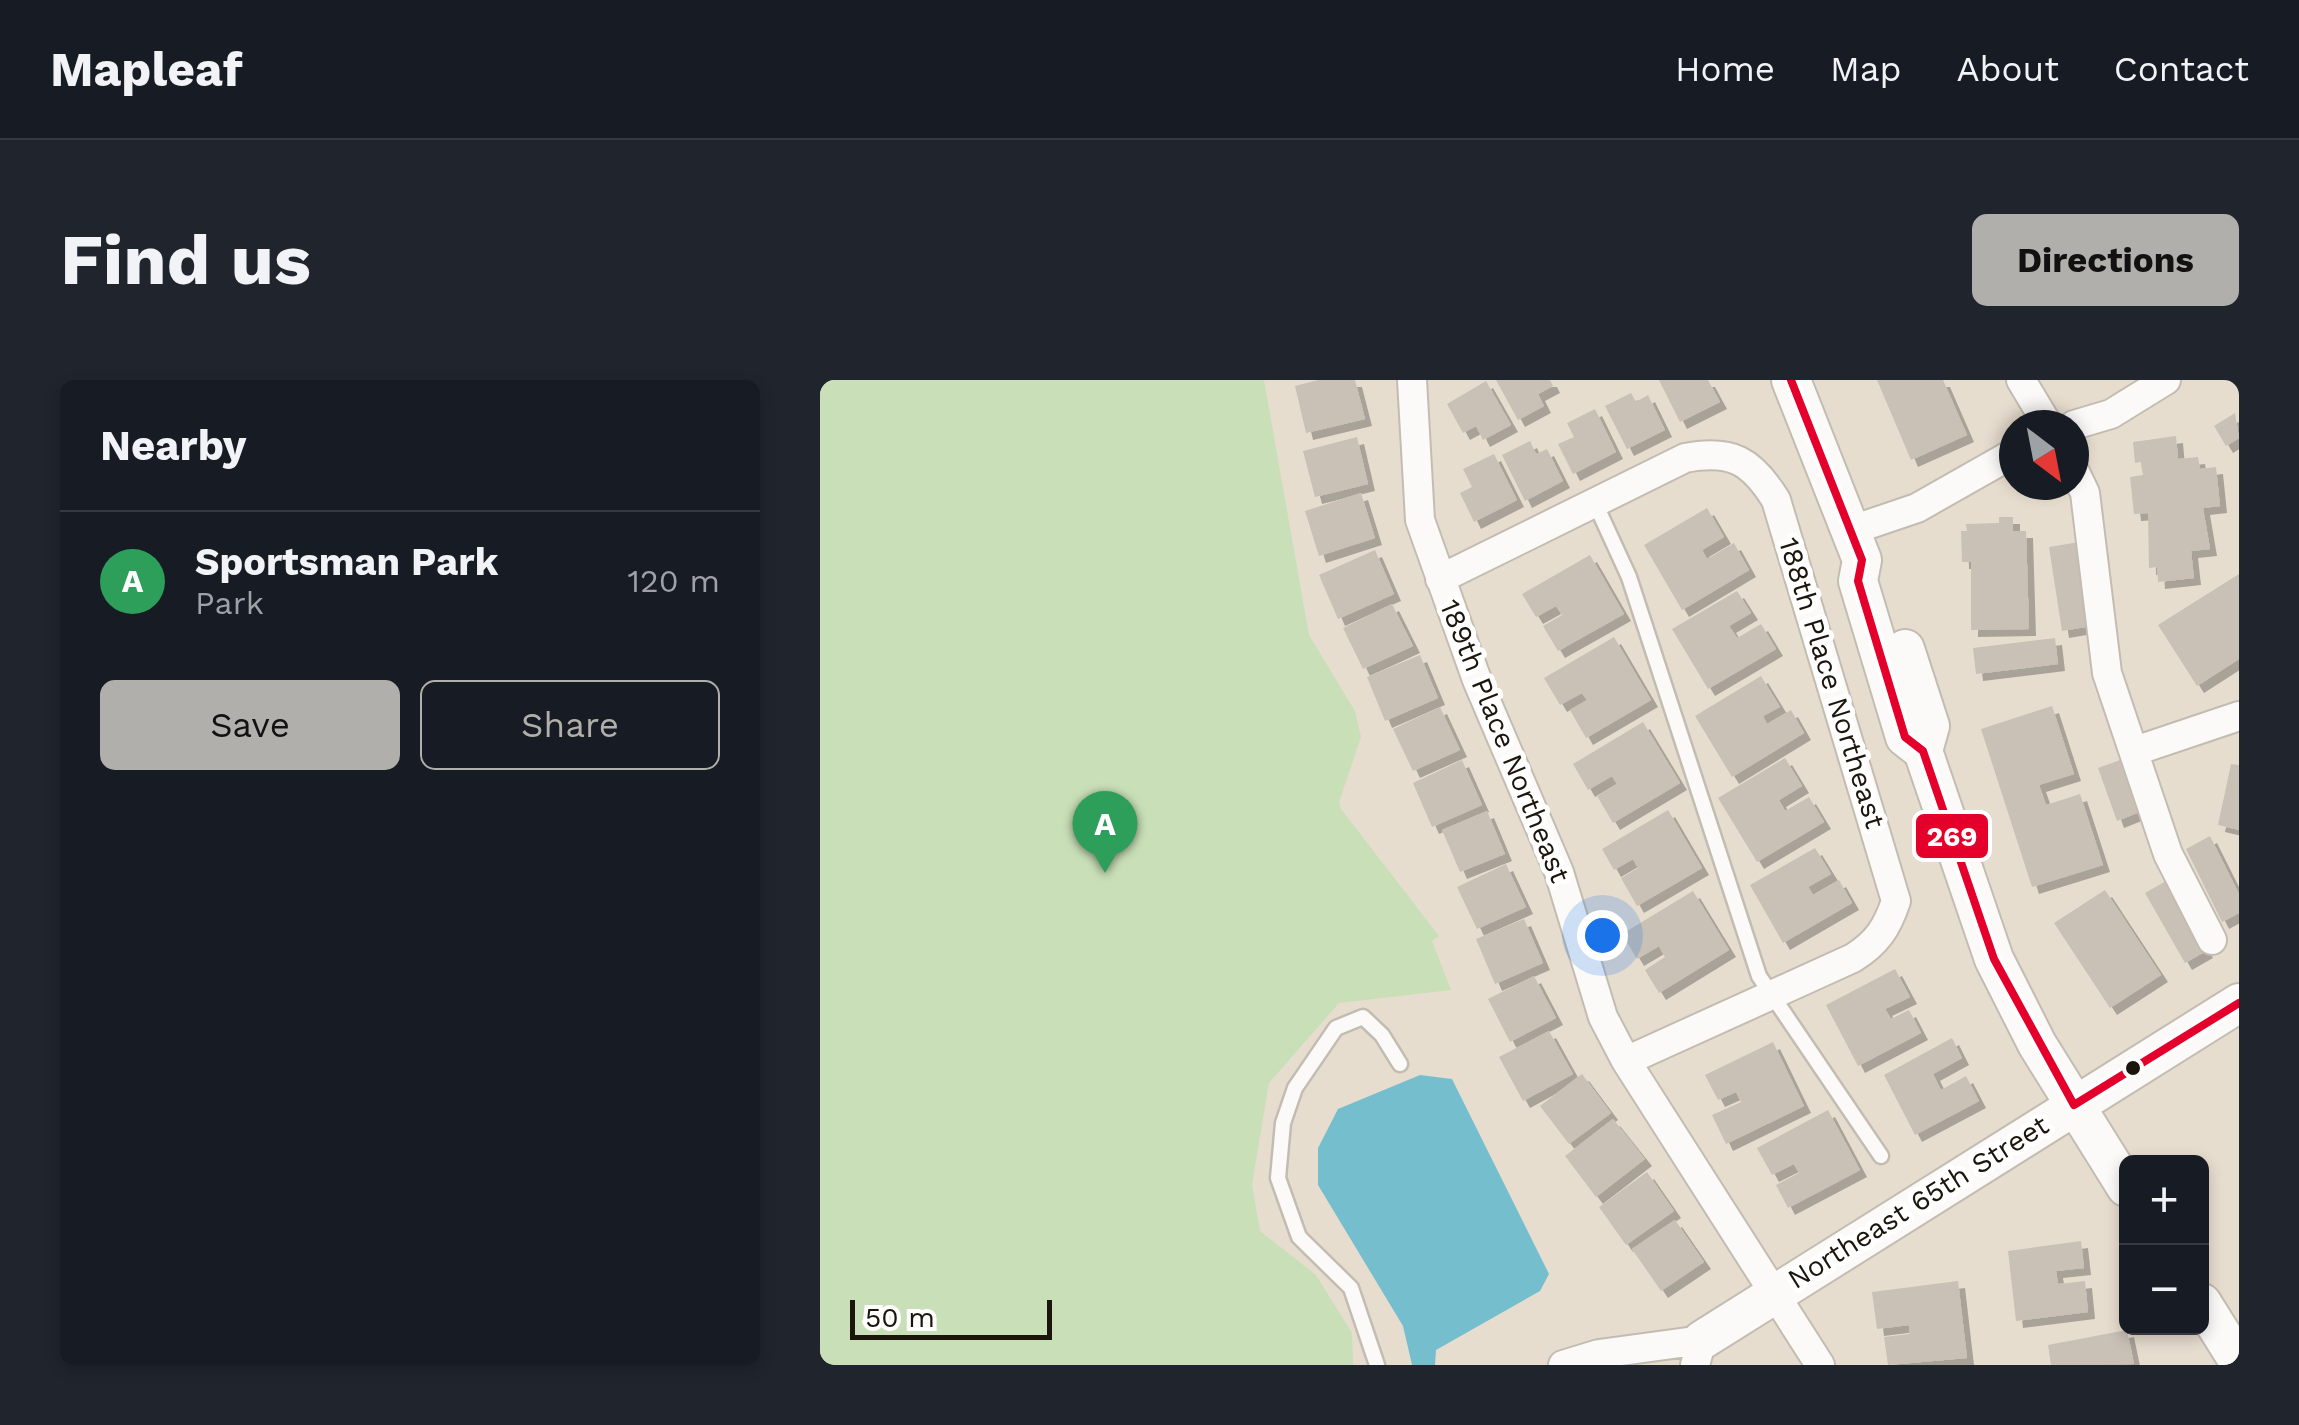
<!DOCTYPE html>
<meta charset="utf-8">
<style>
body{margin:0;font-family:"Work Sans",sans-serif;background:#20242c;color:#f1f3f6}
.controls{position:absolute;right:30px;bottom:30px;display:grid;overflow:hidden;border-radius:15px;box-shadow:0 5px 15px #0003}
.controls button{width:90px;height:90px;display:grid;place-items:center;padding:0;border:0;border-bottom:2px solid #363941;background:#171b24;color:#f1f3f6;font:50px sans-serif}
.compass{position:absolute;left:1179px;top:30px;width:90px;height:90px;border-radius:50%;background:#171b24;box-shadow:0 5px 15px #0003;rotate:148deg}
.scale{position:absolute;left:30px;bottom:25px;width:202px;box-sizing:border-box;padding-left:10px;border:5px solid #1b150c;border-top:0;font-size:28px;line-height:35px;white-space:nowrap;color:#1b150c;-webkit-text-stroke:8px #fff;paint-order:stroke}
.you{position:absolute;left:782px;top:555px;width:35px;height:35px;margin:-25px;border:8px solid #fff;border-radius:50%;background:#1a73e8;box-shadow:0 0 0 15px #1a73e833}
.badge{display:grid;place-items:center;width:65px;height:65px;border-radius:50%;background:#b1afab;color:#fff;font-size:32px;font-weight:700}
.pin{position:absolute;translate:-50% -82px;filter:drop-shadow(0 2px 5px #0008)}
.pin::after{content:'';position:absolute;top:52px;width:35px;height:30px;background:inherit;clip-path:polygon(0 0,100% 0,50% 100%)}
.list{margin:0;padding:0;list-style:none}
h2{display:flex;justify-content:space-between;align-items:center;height:130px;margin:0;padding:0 40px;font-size:42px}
h2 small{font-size:32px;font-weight:400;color:#9ea1a6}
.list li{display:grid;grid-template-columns:65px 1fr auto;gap:30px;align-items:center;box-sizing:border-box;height:140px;padding:0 40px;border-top:2px solid #363941}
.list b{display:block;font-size:38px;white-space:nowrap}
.list p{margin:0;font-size:32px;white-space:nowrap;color:#9ea1a6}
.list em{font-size:32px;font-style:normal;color:#9ea1a6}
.actions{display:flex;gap:20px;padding:30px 40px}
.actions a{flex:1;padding:22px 0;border:2px solid #b1afab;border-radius:15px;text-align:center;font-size:35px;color:#b1afab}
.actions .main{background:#b1afab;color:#111}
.map{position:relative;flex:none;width:1419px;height:985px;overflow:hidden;border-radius:15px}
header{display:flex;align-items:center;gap:60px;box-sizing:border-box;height:140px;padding:0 50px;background:#171b24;border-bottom:2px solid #363941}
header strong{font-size:48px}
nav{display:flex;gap:55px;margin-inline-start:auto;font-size:35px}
.intro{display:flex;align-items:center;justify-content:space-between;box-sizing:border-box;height:240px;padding:0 60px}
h1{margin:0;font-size:70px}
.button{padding:25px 45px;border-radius:15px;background:#b1afab;color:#111;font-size:35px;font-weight:700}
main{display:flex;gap:60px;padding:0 60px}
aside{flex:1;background:#171b24;border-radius:15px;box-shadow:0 5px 15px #0003}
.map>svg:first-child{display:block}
.green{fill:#c8dfb7}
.water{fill:#75bece}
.building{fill:#c9c0b6;filter:url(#shadow)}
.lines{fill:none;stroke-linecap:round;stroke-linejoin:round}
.lane-casing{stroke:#c3bcb1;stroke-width:19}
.street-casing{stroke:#c3bcb1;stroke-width:32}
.secondary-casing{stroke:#c3bcb1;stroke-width:42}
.lane{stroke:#fbfaf8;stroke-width:14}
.street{stroke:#fbfaf8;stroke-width:28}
.secondary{stroke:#fbfaf8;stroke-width:38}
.bus-1-casing{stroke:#fff;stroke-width:15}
.bus-1{stroke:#e4002b;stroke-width:8}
.bus-dot{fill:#1b150c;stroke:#fff;stroke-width:4}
.labels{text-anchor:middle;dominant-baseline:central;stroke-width:10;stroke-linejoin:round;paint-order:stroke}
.street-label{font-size:28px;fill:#1b150c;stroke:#fff}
.line-badge{stroke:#fff;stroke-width:4}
.badge-label{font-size:28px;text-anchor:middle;font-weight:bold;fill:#fff}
</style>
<header>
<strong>Mapleaf</strong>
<nav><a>Home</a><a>Map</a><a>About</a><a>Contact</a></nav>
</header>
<div class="intro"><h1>Find us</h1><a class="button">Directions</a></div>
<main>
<aside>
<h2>Nearby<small></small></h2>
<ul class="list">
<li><span class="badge" style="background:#2e9e5b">A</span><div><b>Sportsman Park</b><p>Park</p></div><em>120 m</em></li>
</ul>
<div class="actions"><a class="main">Save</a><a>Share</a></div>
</aside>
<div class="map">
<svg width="1419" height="985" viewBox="0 0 1419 985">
<defs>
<filter id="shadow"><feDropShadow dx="7" dy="7" stdDeviation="0" flood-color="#0004"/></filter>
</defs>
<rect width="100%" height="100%" fill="#e7ddcf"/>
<path class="green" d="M0 0H444L489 255 535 331 541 357 519 422 521 429 619 556 612 561 631 610 519 623 449 703 432 805 440 851 496 895 532 953 533 985H0Z"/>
<path class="water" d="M600 695 632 699 729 894 720 911 616 970 615 985H592L583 946 498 805V768L518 729Z"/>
<path class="building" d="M498 0H535L545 39 486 53 475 6Z
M676 0H730L733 6 718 14 724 26 698 40Z
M839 0H888L900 22 860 42Z
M1057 0H1123L1147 55 1091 80Z
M666 1 691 45 663 60 656 46 643 53 627 24Z
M811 13 816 22 828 15 845 50 807 69 785 26Z
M775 29 796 72 753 94 738 64 754 57 747 43Z
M1415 33 1419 58 1406 66 1394 46Z
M1356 56 1358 79 1378 77 1380 89 1396 87 1400 126 1383 128 1390 169 1371 171 1374 198 1338 202 1337 187 1329 188 1328 133 1314 134 1310 97 1323 95 1321 82 1315 83 1313 62Z
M537 57 548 104 495 117 483 71Z
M710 61 716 74 727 69 743 101 705 121 682 75Z
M674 74 697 120 654 142 640 113 652 107 643 89Z
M541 113 555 158 499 176 485 131Z
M887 128 904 157 882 170 887 179 914 163 929 190 862 230 824 165Z
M1179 137H1193V151H1206L1209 249 1151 250V182H1142L1141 151H1147L1146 144 1179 143Z
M1259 162 1271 246 1242 251 1229 167Z
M555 170 574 214 518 239 499 195Z
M770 175 804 234 738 271 723 246 742 235 736 226 716 237 702 214Z
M1419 194V279L1377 306 1338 245Z
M917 211 931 233 909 246 917 258 941 244 956 269 888 309 852 249Z
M572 224 593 266 543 289 523 248Z
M794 257 831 320 766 358 750 330 767 320 762 313 740 325 724 298Z
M1235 258 1238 284 1156 294 1153 268Z
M600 275 618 318 565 341 547 297Z
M941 296 960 327 943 336 947 344 971 330 984 353 912 397 875 336Z
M1232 326 1254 394 1219 405 1226 425 1260 414 1283 485 1212 507 1161 349Z
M620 327 640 370 593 391 573 349Z
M823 342 860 403 793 443 777 416 797 404 792 396 768 410 753 384Z
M965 378 982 406 959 420 965 431 989 417 1004 442 937 482 898 418Z
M1303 379 1322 431 1297 441 1278 388Z
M642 380 662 425 612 447 593 403Z
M1411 384 1419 385V450L1398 445Z
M848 430 882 488 817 526 801 498 818 488 813 479 794 490 782 469Z
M667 431 685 474 640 492 622 450Z
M1390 456 1419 514V533L1402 542 1366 469Z
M995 468 1011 494 988 507 993 515 1019 500 1032 523 963 563 930 505Z
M686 484 706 527 657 549 637 507Z
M1346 501 1386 571 1365 583 1325 513Z
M1285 510 1341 595 1290 628 1234 543Z
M873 511 909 570 839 613 825 590 845 577 839 566 817 579 802 554Z
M704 539 723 583 675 604 656 559Z
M1075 589 1090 617 1065 629 1071 639 1089 630 1101 653 1038 686 1006 625Z
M714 596 736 638 690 662 668 619Z
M729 651 753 694 703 721 679 677Z
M1132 658 1142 678 1113 694 1121 710 1146 696 1159 721 1095 755 1064 695Z
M953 662 984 726 906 764 892 735 921 722 916 712 898 720 885 695Z
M762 694 791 733 749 764 720 726Z
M1008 730 1040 790 968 828 956 805 979 793 974 784 952 795 937 768Z
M793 739 825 779 776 817 745 776Z
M827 792 854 831 806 865 779 827Z
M855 840 884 882 841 911 812 869Z
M1261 861 1264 888 1236 891 1238 904 1265 901 1268 932 1196 941 1188 871Z
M1138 901 1147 978 1068 985 1064 957 1089 954V945L1057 949 1052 912Z
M1307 950 1314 984 1231 985 1228 965Z"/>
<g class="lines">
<defs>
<path id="lane" d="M776 125 809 197 939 596 1061 776
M557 985 531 908 479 857 458 798 463 743 475 708 516 648 543 637 562 655 580 684"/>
<path id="street" d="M592 0 600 140 657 300 739 492 783 637 806 681 1000 985
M1201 0 1228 45
M1254 45 1291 34 1346 0
M1254 90 1265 113 1287 293 1348 474 1392 560
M1032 150 1097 128 1194 73
M620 199 865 78C912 69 932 81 956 120L1076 521C1067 548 1057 563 1033 578L806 681
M1315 371 1419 336
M743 985 779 974 882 960 875 985"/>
<path id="secondary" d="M971 0 1042 180 1038 201 1085 357 1103 371 1174 579 1217 664 1306 807
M1085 269 1110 346 1103 371
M1382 923 1419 982
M882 960 1419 623"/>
</defs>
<use href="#lane" class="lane-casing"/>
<use href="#street" class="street-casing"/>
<use href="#secondary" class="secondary-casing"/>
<use href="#lane" class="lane"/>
<use href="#street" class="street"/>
<use href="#secondary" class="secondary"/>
<defs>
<path id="bus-1" d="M971 0 1042 180 1038 201 1085 357 1103 371 1174 579 1254 725 1419 623"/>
</defs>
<use href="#bus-1" class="bus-1-casing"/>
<use href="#bus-1" class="bus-1"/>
</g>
<circle class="bus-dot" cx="1313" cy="688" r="9"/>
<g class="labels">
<g class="street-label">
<text transform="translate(1012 303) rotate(73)">188th Place Northeast</text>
<text transform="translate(685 361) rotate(68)">189th Place Northeast</text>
<text transform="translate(1098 822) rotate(-32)">Northeast 65th Street</text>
</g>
</g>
<rect class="line-badge" x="1094" y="432" width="76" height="48" rx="10" fill="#e4002b"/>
<g class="badge-label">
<text x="1132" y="466">269</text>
</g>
</svg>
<div class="controls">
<button>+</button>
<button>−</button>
</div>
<svg class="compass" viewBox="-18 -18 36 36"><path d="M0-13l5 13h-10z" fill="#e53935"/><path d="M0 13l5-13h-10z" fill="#9ea1a6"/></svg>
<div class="scale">50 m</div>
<div class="you"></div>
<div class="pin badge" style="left:285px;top:493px;background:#2e9e5b">A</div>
</div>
</main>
